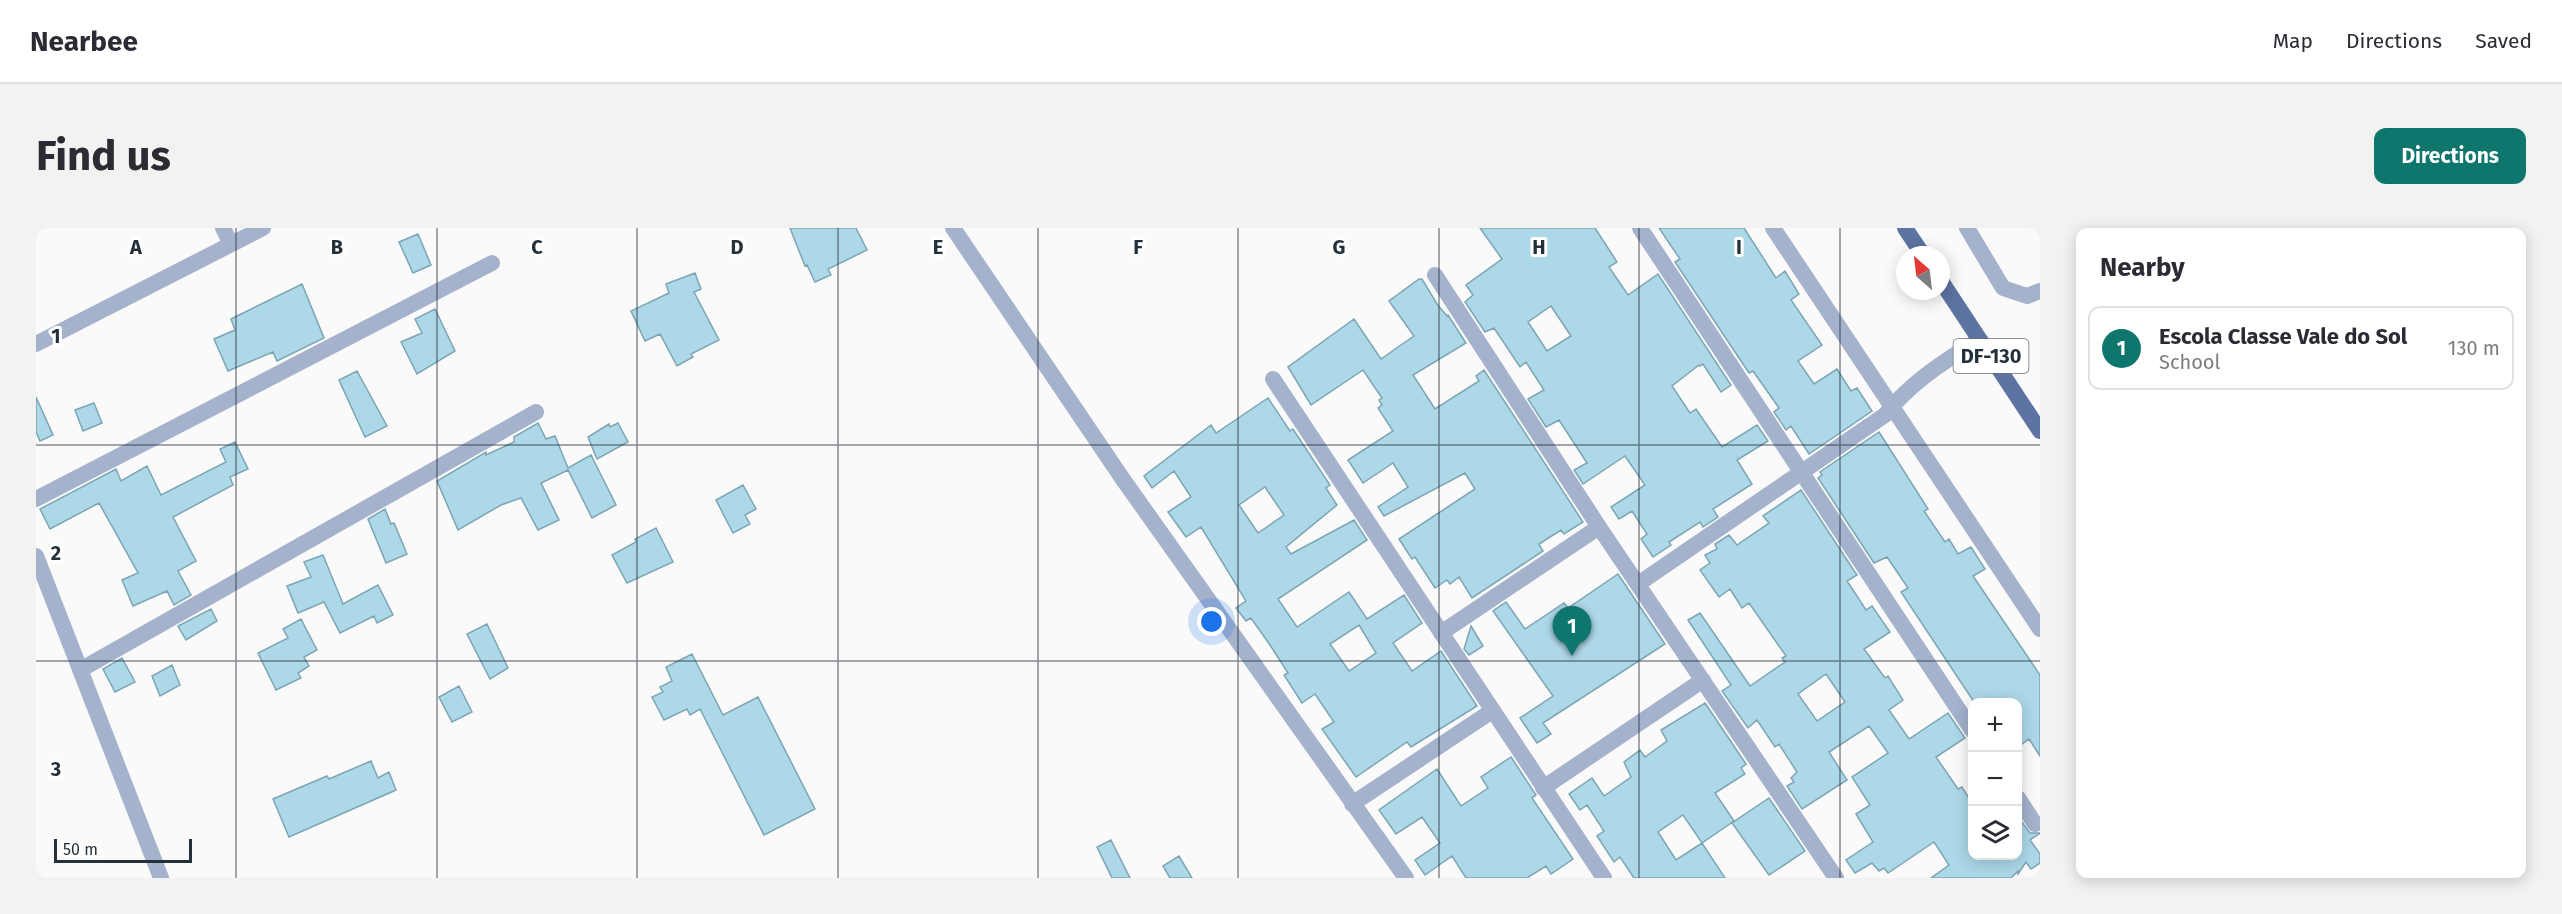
<!DOCTYPE html>
<meta charset="utf-8">
<style>
body{margin:0;font-family:"Fira Sans",sans-serif;background:#f2f2f3;color:#2b2b33}
.controls{position:absolute;right:18px;bottom:18px;display:grid;overflow:hidden;border-radius:12px;box-shadow:0 3px 15px #0003}
.controls button{width:54px;height:54px;display:grid;place-items:center;padding:0;border:0;border-bottom:2px solid #e1e1e2;background:#fff;color:#2b2b33;font:30px sans-serif}
.compass{position:absolute;left:1860px;top:18px;width:54px;height:54px;border-radius:50%;background:#fff;box-shadow:0 3px 15px #0003;rotate:332deg}
.scale{position:absolute;left:18px;bottom:15px;width:138px;box-sizing:border-box;padding-left:6px;border:3px solid #24303a;border-top:0;font-size:16px;line-height:21px;white-space:nowrap;color:#24303a;-webkit-text-stroke:4px #fff;paint-order:stroke}
.you{position:absolute;left:1176px;top:394px;width:21px;height:21px;margin:-15px;border:4px solid #fff;border-radius:50%;background:#1a73e8;box-shadow:0 0 0 9px #1a73e833}
.badge{display:grid;place-items:center;width:39px;height:39px;border-radius:50%;background:#0f766e;color:#fff;font-size:20px;font-weight:700}
.pin{position:absolute;translate:-50% -50px;filter:drop-shadow(0 2px 3px #0008)}
.pin::after{content:'';position:absolute;top:32px;width:21px;height:18px;background:inherit;clip-path:polygon(0 0,100% 0,50% 100%)}
.list{margin:0;padding:0;list-style:none}
h2{display:flex;justify-content:space-between;align-items:center;height:78px;margin:0;padding:0 24px;font-size:26px}
h2 small{font-size:20px;font-weight:400;color:#7c7c81}
.list li{display:grid;grid-template-columns:39px 1fr auto;gap:18px;align-items:center;box-sizing:border-box;height:84px;margin:0 12px 12px;padding:0 12px;border:2px solid #e1e1e2;border-radius:12px}
.list b{display:block;font-size:22px;white-space:nowrap}
.list p{margin:0;font-size:20px;white-space:nowrap;color:#7c7c81}
.list em{font-size:20px;font-style:normal;color:#7c7c81}
.icon{flex:none;width:33px;height:33px;fill:none;stroke:currentColor;stroke-width:2;stroke-linecap:round;stroke-linejoin:round}
.map{position:relative;flex:none;width:2004px;height:650px;overflow:hidden;border-radius:12px}
header{display:flex;align-items:center;gap:36px;box-sizing:border-box;height:84px;padding:0 30px;background:#fff;border-bottom:2px solid #e1e1e2}
header strong{font-size:28px}
nav{display:flex;gap:33px;margin-inline-start:auto;font-size:21px}
.intro{display:flex;align-items:center;justify-content:space-between;box-sizing:border-box;height:144px;padding:0 36px}
h1{margin:0;font-size:42px}
.button{padding:15px 27px;border-radius:12px;background:#0f766e;color:#fff;font-size:21px;font-weight:700}
main{display:flex;gap:36px;padding:0 36px}
aside{flex:1;background:#fff;border-radius:12px;box-shadow:0 3px 15px #0003}
.map>svg:first-child{display:block}
.building{fill:#add8e8;stroke:#7ca5b4;stroke-width:1.5;fill-rule:evenodd}
.lines{fill:none;stroke-linecap:round;stroke-linejoin:round}
.minor{stroke:#a4b2cc;stroke-width:16}
.primary{stroke:#5d74a2;stroke-width:16}
.grid{fill:none;stroke:#24303a;stroke-width:1.5;stroke-opacity:0.55}
.labels{text-anchor:middle;dominant-baseline:central;stroke-width:6;stroke-linejoin:round;paint-order:stroke}
.shield{fill:#fff;stroke:#666e75;stroke-width:1.5}
.shield-label{font-size:20px;font-weight:bold;fill:#24303a}
.grid-label{font-size:20px;text-anchor:middle;font-weight:bold;fill:#24303a;stroke:#fff;stroke-width:6;stroke-linejoin:round;paint-order:stroke}
</style>
<header>
<strong>Nearbee</strong>
<nav><a>Map</a><a>Directions</a><a>Saved</a></nav>
</header>
<div class="intro"><h1>Find us</h1><a class="button">Directions</a></div>
<main>
<div class="map">
<svg width="2004" height="650" viewBox="0 0 2004 650">
<rect width="100%" height="100%" fill="#fafafa"/>
<path class="building" d="M754 0H820L831 22 792 41 795 47 779 54 771 37 769 38Z
M1444 0H1559L1581 34 1573 39 1592 67 1622 46 1695 157 1685 164 1667 136 1664 138 1663 137 1636 158 1654 185 1660 181 1686 219 1721 197 1732 213 1701 232 1716 256 1677 281 1682 289 1667 299 1664 294 1633 314 1635 317 1617 329 1605 311 1611 306 1596 283 1583 291 1575 279 1609 257 1589 228 1547 256 1538 242 1551 235 1523 192 1510 199 1492 171 1508 162 1490 134 1484 139 1458 100 1449 104 1429 74 1437 67 1430 57 1466 31ZM1515 78 1535 108 1511 123 1492 94Z
M1623 0H1708L1740 50 1749 43 1763 66 1755 72 1786 117 1762 133 1778 156 1801 141 1815 163 1821 160 1836 183 1773 226 1755 198 1750 202 1738 184 1743 180 1717 143 1713 145 1639 34 1644 31Z
M382 6 395 37 377 45 363 14Z
M659 45 665 61 658 64 683 112 655 126 657 129 641 138 624 106 609 113 595 83 633 65 630 56Z
M1383 51H1386L1401 76 1411 88 1412 87 1430 115 1377 147 1399 181 1443 153 1440 148 1448 142 1547 294 1528 306 1525 302 1503 316 1507 323 1436 370 1423 349 1414 356 1411 352 1399 360 1379 329 1376 331 1363 311 1439 261 1429 245 1348 288 1342 279 1372 259 1357 235 1327 255 1312 232 1357 203 1342 180 1346 177 1343 172 1346 170 1327 142 1275 177 1252 139 1318 91 1345 131 1362 119 1378 108 1353 73Z
M266 56 288 110 241 133 237 124 192 143 178 111 199 102 195 91Z
M399 81 419 123 381 146 365 114 386 105 379 91Z
M321 143 351 198 329 209 303 152Z
M0 169 17 207 4 213 0 204Z
M1232 170 1254 203 1257 201 1294 257 1290 260 1301 277 1250 319 1255 326 1318 292 1331 312 1242 371 1261 399 1313 364 1331 391 1368 367 1386 395 1357 415 1376 443 1405 423 1441 478 1375 519 1371 514 1320 549 1286 501 1298 494 1279 466 1266 475 1248 447 1252 445 1234 417 1215 390 1210 393 1200 380 1210 373 1165 299 1150 309 1132 284 1155 269 1138 243 1116 260 1108 248 1175 197 1180 205ZM1229 259 1248 287 1222 305 1203 277ZM1323 397 1340 425 1313 443 1294 416Z
M58 175 66 195 47 203 39 182Z
M502 195 510 211 519 208 532 240 555 227 580 277 556 290 532 242 505 255 523 292 502 302 485 270 465 277 422 302 401 253 450 224V227L478 214V209Z
M582 195 592 214 561 231 552 209 573 196 574 199Z
M1843 204 1892 281 1888 283 1909 314 1913 311 1922 326 1935 319 1949 341 1937 348 2004 447V528L1993 511 1982 519V474H1938L1865 364 1872 360 1851 329 1838 335 1782 250 1786 247 1784 244Z
M199 214 212 241 194 249 197 257 137 289 160 333 142 343 155 367 138 377 131 363 97 378 86 352 102 345 63 275 14 301 4 281 80 241 85 253 111 238 125 267 190 234 184 221Z
M707 257 720 281 709 287 714 296 697 305 680 272Z
M1765 262 1821 347 1811 353 1830 382 1836 378 1854 404 1828 421 1849 450 1852 448 1867 472 1853 482 1873 511 1912 485 1929 510 1900 529 1922 561 1926 559 1936 575V627H1982V589L1994 605H2004L1994 612 2004 626V635L1995 641 1990 634 1982 646V643L1975 650H1895L1913 637 1898 614 1852 645 1848 640 1843 643 1836 635 1819 645 1810 632 1837 614 1820 586 1834 577 1816 549 1852 525 1833 498 1793 524 1811 552 1766 581 1751 558 1758 554 1755 550 1761 544 1743 516 1739 519 1721 492 1712 500 1686 463 1695 457 1652 392 1664 385 1714 458 1749 434 1746 430 1750 428 1713 375 1706 380 1694 361 1683 369 1664 342 1674 335 1669 327 1681 321 1679 316 1693 307 1701 317 1733 295 1727 288ZM1790 446 1809 474 1781 493 1762 466Z
M349 281 355 296 358 295 371 326 350 335 332 291Z
M620 300 637 334 591 355 576 327 600 314 599 311Z
M287 327 307 376 342 357 357 387 341 395 338 388 304 405 288 374 262 385 251 358 275 349 268 334Z
M1582 346 1629 416 1507 495 1515 506 1501 515 1484 490 1517 468 1457 383 1470 374 1489 401 1528 375 1532 380Z
M175 381 181 393 150 412 142 398Z
M265 391 281 422 268 429 273 438 262 445 265 450 240 462 222 425 252 410 247 401Z
M451 396 472 440 454 451 431 406Z
M1435 398 1447 418 1433 427 1428 421Z
M656 426 687 487 722 469 779 581 728 607 664 481 654 487 651 481 628 492 616 469 627 464 624 459 636 453 630 439Z
M86 430 99 454 79 464 67 441Z
M136 437 144 457 124 468 116 448Z
M423 458 436 484 416 494 403 469Z
M1669 475 1710 536 1705 540 1709 546 1679 565 1698 593 1666 615 1647 587 1622 604 1640 632 1666 615 1689 650H1598L1584 629 1578 634 1561 608 1568 603 1551 577 1544 582 1533 566 1556 550 1568 568 1595 549 1588 534 1604 522 1609 529 1631 513 1625 502Z
M1475 529 1500 567 1496 570 1537 631 1515 646 1510 638 1491 650H1430L1416 628 1389 647 1379 632 1404 615 1386 589 1360 606 1343 582 1401 541 1425 578 1452 560 1445 549Z
M335 533 342 550 353 544 360 562 253 609 237 571 291 548 293 551Z
M1733 570 1769 623 1733 647 1696 595Z
M1075 612 1094 650H1076L1061 619Z
M1143 628 1156 650H1134L1127 638Z"/>
<g class="lines">
<path class="minor" d="M187 0 195 16
M917 0 1086 250 1370 650
M1604 0 1936 502
M1737 0 2004 401
M1931 0 1967 60 1991 68 2004 63
M1399 47 1563 299 1800 650
M0 116 227 0
M1237 151 1568 650
M0 271 456 35
M0 328 125 650
M1602 356 1849 187C1873 156 1910 131 1944 112
M1405 405 1563 299
M44 442 500 184
M1507 560 1667 452
M1982 570 1999 596
M1316 576 1456 483"/>
<path class="primary" d="M1869 0 1887 27
M1905 53 2004 203"/>
</g>
<path class="grid" d="M200 0V650M401 0V650M601 0V650M802 0V650M1002 0V650M1202 0V650M1403 0V650M1603 0V650M1804 0V650M0 217H2004M0 433H2004"/>
<g class="labels">
<rect class="shield" x="1917.5" y="111" width="75" height="34" rx="4.5"/>
<g class="shield-label">
<text x="1955" y="128">DF-130</text>
</g>
</g>
<g class="grid-label">
<text x="100" y="26">A</text>
<text x="301" y="26">B</text>
<text x="501" y="26">C</text>
<text x="701" y="26">D</text>
<text x="902" y="26">E</text>
<text x="1102" y="26">F</text>
<text x="1303" y="26">G</text>
<text x="1503" y="26">H</text>
<text x="1703" y="26">I</text>
<text x="20" y="115">1</text>
<text x="20" y="332">2</text>
<text x="20" y="548">3</text>
</g>
</svg>
<div class="controls">
<button>+</button>
<button>−</button>
<button><svg class="icon" aria-label="layers" viewBox="0 0 24 24"><path d="M12 4l9 5-9 5-9-5zM3 14l9 5 9-5"/></svg></button>
</div>
<svg class="compass" viewBox="-18 -18 36 36"><path d="M0-13l5 13h-10z" fill="#e53935"/><path d="M0 13l5-13h-10z" fill="#7c7c81"/></svg>
<div class="scale">50 m</div>
<div class="you"></div>
<div class="pin badge" style="left:1536px;top:428px">1</div>
</div>
<aside>
<h2>Nearby<small></small></h2>
<ul class="list">
<li><span class="badge">1</span><div><b>Escola Classe Vale do Sol</b><p>School</p></div><em>130 m</em></li>
</ul>
</aside>
</main>
